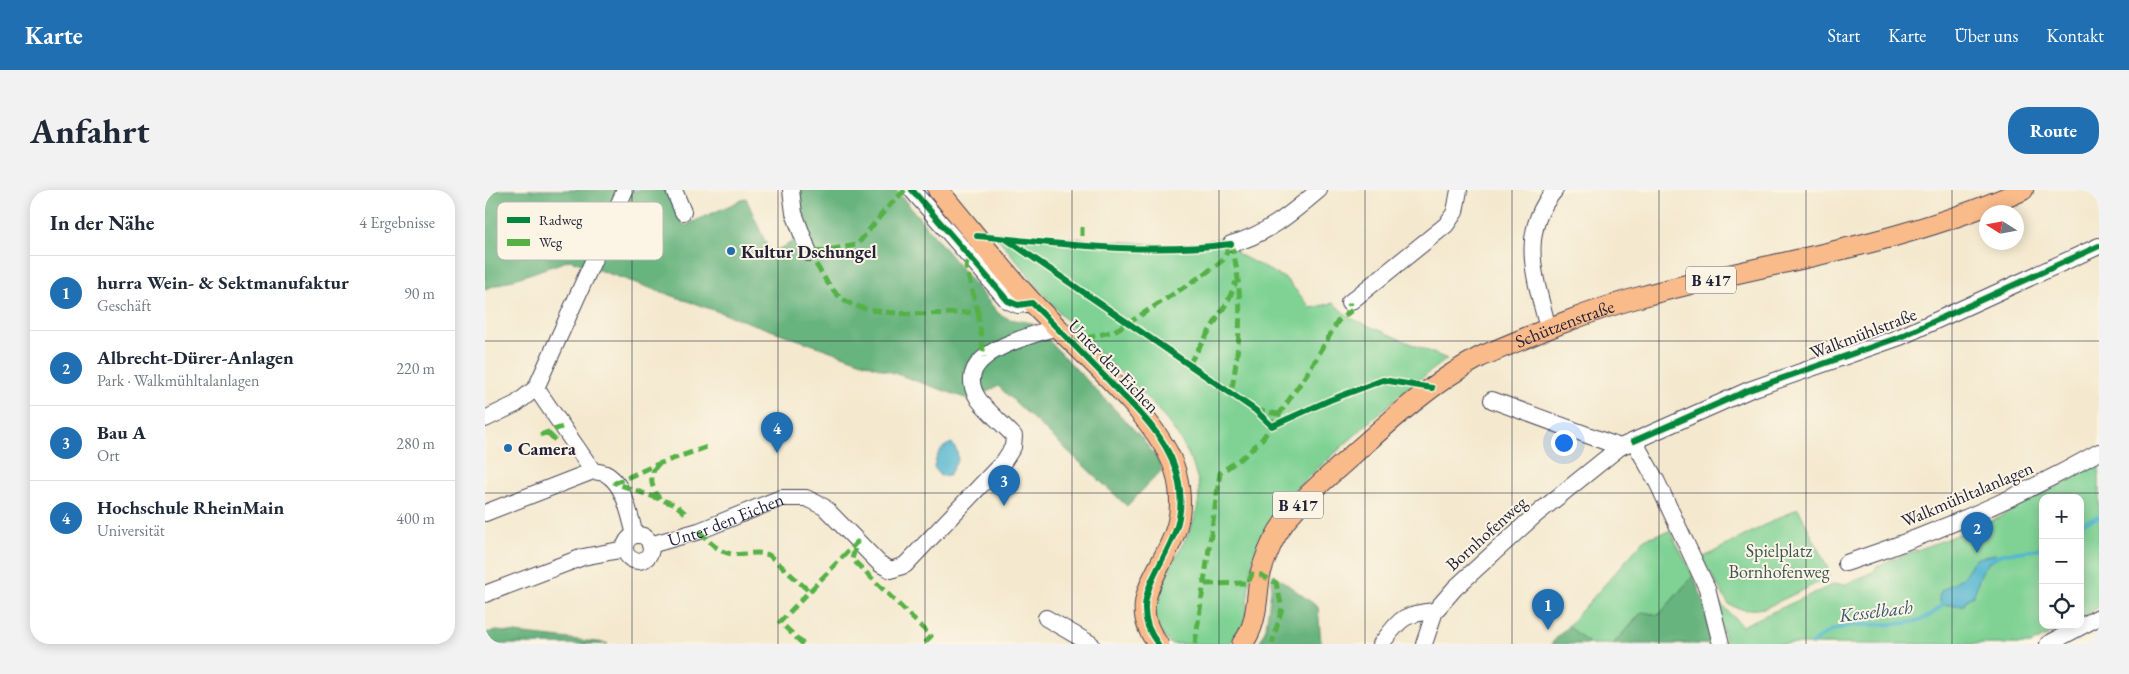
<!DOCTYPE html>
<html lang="de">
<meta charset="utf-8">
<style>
body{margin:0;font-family:"EB Garamond",serif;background:#f2f2f3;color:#1f2937}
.controls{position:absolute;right:15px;bottom:15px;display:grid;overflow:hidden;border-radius:10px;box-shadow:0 2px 12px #0003}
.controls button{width:45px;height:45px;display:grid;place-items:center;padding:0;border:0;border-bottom:1px solid #e0e1e3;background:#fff;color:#1f2937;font:25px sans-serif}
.compass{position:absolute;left:1494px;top:15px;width:45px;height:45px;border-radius:50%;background:#fff;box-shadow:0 2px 12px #0003;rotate:281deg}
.you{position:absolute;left:1078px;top:252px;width:18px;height:18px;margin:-12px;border:4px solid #fff;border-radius:50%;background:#1a73e8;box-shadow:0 0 0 8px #1a73e833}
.badge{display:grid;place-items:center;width:32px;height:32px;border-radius:50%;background:#1f6fb2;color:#fff;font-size:16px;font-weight:700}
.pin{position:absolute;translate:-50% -41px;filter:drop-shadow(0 1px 2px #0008)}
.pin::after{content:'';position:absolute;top:26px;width:18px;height:15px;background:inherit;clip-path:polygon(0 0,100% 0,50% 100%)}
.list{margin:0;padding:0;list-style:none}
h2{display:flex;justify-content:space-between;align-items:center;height:65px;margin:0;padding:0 20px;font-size:21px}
h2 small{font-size:16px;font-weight:400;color:#747a83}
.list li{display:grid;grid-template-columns:32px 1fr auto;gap:15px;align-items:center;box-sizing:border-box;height:75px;padding:0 20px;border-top:1px solid #e0e1e3}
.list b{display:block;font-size:19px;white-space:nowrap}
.list p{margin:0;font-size:16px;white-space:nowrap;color:#747a83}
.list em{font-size:16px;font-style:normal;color:#747a83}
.icon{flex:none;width:28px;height:28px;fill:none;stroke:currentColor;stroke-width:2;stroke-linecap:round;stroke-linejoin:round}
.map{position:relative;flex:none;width:1614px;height:454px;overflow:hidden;border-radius:20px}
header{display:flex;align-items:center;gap:30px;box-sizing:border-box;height:70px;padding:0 25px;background:#1f6fb2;color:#fff}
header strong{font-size:24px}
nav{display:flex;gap:28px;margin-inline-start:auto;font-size:18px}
.intro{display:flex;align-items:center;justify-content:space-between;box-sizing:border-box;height:120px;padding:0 30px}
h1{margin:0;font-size:35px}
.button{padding:12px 22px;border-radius:20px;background:#1f6fb2;color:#fff;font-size:18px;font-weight:700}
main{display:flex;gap:30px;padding:0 30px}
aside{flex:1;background:#fff;border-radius:20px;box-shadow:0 2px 12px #0003}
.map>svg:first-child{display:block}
.green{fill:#7fd294;stroke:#507a68}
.forest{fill:#67b47e;stroke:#446b5c}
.water{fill:#52b6d0;stroke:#3a6c86}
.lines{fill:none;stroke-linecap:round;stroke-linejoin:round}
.stream{stroke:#52b6d0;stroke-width:4}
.minor-casing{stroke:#424051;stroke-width:18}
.major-casing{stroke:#424051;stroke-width:22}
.minor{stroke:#fff;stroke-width:16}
.major{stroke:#fabb8b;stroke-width:20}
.quiet{stroke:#55b146;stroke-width:5;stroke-dasharray:10 5;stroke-linecap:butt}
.cycleway-casing{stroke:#fcf5e5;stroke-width:9}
.cycleway{stroke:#00873e;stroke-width:6}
.grid{fill:none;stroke:#22223b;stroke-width:1;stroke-opacity:0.55}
.poi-dot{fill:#1f6fb2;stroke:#fcf5e5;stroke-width:2}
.labels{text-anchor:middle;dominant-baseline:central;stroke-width:4;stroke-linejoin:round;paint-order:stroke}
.shield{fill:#fcf5e5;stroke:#63616e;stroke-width:1}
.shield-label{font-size:16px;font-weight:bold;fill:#22223b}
.poi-label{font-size:18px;font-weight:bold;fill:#22223b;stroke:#fcf5e5;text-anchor:start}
.street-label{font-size:18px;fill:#22223b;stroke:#fcf5e5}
.park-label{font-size:18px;fill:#3e5756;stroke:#fcf5e5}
.water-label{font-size:19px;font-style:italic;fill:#33566f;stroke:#fcf5e5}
.key{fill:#fcf5e5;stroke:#bbb6b2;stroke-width:1}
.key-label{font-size:14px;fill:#22223b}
</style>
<header>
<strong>Karte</strong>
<nav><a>Start</a><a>Karte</a><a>Über uns</a><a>Kontakt</a></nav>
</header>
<div class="intro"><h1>Anfahrt</h1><a class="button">Route</a></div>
<main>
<aside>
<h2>In der Nähe<small>4 Ergebnisse</small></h2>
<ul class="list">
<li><span class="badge">1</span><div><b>hurra Wein- &amp; Sektmanufaktur</b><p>Geschäft</p></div><em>90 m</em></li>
<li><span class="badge">2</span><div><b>Albrecht-Dürer-Anlagen</b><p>Park · Walkmühltalanlagen</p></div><em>220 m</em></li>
<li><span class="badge">3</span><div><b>Bau A</b><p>Ort</p></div><em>280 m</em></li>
<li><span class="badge">4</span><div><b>Hochschule RheinMain</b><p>Universität</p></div><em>400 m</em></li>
</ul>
</aside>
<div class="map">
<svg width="1614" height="454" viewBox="0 0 1614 454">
<rect width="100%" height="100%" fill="#fcf5e5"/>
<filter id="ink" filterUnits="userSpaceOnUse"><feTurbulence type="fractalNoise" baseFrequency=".02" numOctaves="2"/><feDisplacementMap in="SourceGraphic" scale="10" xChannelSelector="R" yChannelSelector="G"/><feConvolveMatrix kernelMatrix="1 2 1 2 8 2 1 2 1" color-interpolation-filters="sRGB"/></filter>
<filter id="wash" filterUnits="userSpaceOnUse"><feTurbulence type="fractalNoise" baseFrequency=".0096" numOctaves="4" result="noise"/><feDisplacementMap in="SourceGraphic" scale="20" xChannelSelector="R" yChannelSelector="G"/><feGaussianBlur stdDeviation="1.12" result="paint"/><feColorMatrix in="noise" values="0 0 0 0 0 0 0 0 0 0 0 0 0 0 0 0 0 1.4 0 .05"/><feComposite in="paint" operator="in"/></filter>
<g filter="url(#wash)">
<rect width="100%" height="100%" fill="#f4e9cf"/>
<path class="green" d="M509 43 696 56 746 46 753 64 801 89 826 118 848 113 865 128 962 169 919 201 809 300 784 333 774 352 766 379 760 432 744 454H686C633 407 729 350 712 287 693 220 626 180 582 131 557 103 533 72 509 43Z
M1614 273V417L1595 429V308H1558V435H1583L1545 454H1241L1229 407 1257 436 1349 394H1361L1390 381 1391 377 1401 372 1503 333Z
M1313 318 1345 383 1343 388 1280 418 1260 420 1244 415 1217 368Z
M1185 341 1208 386 1174 425 1157 422 1128 454H1105L1083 436 1161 348Z"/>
<path class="forest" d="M0 0H185L199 36 261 8 285 63 325 44 316 18 315 0H411L514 124 524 129 547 133 657 248 672 269 677 280 642 316 513 196 486 210 85 70 0 99Z
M788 384 833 417 836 454H774L781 438Z
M1208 386 1227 430 1231 454H1129L1157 422 1174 425Z
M1083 436 1105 454H1066Z
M12 441 121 453 123 454H0V443Z"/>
<path class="water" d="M467 253 472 261 473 270 464 285 455 286 449 277C452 265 454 257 467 253Z
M1510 364 1511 368C1491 382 1497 388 1488 406L1481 410 1479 415H1456L1454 405 1457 400 1478 387 1490 369Z"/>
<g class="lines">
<path class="stream" d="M1595 334 1614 327
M1507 369C1517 360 1543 364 1558 357
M1327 454C1362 420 1402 445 1442 427 1448 424 1454 417 1460 412"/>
</g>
</g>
<g filter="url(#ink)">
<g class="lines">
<defs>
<g id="minor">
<path d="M189 0 198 22"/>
<path d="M306 0 309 23 324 63"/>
<path d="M427 0 523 111 533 115 547 113"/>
<path d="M746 54C781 45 807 23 834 0"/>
<path d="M864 113 961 35 970 22 974 0"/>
<path d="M1063 139C1051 89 1032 44 1070 0"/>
<path d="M51 198 108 281C113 282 120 282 124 286 140 297 145 327 150 345"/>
<path d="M1007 210 1135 257 1149 251 1172 292 1222 398 1236 454"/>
<path d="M0 229 31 214 51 198 140 0"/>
<path d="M1149 251 1264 200 1415 147 1614 56"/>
<path d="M0 323 108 281"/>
<circle cx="153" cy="358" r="13"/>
<path id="s1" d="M165 355 214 341 296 308H321L339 317 395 374 406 380 420 375 519 271 528 257 529 246C518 234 504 223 494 210 463 164 542 148 571 137"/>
<path d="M1361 373C1449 344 1533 308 1614 262"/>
<path d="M0 404 98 367 140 359"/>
<path d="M561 428 606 454"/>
<path d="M896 454C916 429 916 424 950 421L970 398 1048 327 1135 257"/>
<path d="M939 454 950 421"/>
<path d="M1563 454 1614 427"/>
</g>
<g id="major">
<path d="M453 0C485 38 515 77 548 113 588 156 677 229 691 283 696 302 697 320 691 339 679 380 639 411 673 454"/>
<path id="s2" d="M757 454C773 435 771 409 775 385 778 374 782 364 787 353 804 318 834 295 863 269 904 232 946 193 995 167 1047 145 1100 122 1155 107 1282 72 1417 56 1538 0"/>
</g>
</defs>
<use href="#minor" class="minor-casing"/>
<use href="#major" class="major-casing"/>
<use href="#minor" class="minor"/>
<use href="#major" class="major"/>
<path class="quiet" d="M420 0 401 19 372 55 324 63C334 78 342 96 356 108 383 130 459 123 493 122L481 78 483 66
M597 37V46
M746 54C760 103 755 154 746 204
M493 122 499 167
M586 152 629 141 645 132 721 83 738 70 746 54
M704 174 743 111 751 92
M770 220 799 225
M63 243 72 252
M55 245 77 237
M173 274C163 285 166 299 175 309
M200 323 191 315 130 293 173 274 222 257
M214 341C228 356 238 367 260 364 269 363 275 362 284 365L324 401
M720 394 763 393 767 384 776 385 791 393 797 418 787 454
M318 454 295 432 372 352 367 369 446 446 438 454
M710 454 735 283 762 264 778 248 825 179 853 131 867 120 864 113"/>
<defs>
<path id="cycleway" d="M427 0 523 111 533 115 547 113C574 140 601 167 627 194 650 218 678 243 689 275 697 296 698 321 690 342 676 381 641 413 673 454
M492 46C577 54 661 65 746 54
M521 49 770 220 787 236 845 210 898 190 947 198
M1149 251 1264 200 1415 147 1614 56"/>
</defs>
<use href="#cycleway" class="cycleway-casing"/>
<use href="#cycleway" class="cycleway"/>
</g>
</g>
<path class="grid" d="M147 0V454M293 0V454M440 0V454M587 0V454M734 0V454M880 0V454M1027 0V454M1174 0V454M1321 0V454M1467 0V454M0 151H1614M0 303H1614"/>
<g class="poi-dot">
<circle cx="246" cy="61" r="5"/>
<circle cx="23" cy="258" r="5"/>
</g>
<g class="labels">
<g class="shield">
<rect x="1201" y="76.5" width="50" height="27" rx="4"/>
<rect x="788" y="301.5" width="50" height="27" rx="4"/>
</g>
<g class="shield-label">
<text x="1226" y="90">B 417</text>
<text x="813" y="315">B 417</text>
</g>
<g class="poi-label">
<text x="256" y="61">Kultur Dschungel</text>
<text x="33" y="258">Camera</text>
</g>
<g class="street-label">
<text stroke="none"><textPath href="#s2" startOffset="479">Schützenstraße</textPath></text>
<text transform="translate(1378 143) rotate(-21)">Walkmühlstraße</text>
<text transform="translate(629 176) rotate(46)">Unter den Eichen</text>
<text transform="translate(1482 304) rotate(-23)">Walkmühltalanlagen</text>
<text stroke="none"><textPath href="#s1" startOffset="80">Unter den Eichen</textPath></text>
<text transform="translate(1001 343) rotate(-42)">Bornhofenweg</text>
</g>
<g class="park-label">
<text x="1294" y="360">Spielplatz<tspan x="1294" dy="21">Bornhofenweg</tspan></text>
</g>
<g class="water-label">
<text transform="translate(1391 421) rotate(-7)">Kesselbach</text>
</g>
</g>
<rect x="12" y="12" width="166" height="58" rx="8" class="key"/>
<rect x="22" y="27" width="23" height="6" fill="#00873e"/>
<rect x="22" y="49" width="23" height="7" fill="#55b146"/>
<g class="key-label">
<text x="54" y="35">Radweg</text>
<text x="54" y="57">Weg</text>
</g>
</svg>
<div class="controls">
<button>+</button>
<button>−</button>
<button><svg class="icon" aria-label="locate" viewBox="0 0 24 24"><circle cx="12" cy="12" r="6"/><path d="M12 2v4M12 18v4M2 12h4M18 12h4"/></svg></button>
</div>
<svg class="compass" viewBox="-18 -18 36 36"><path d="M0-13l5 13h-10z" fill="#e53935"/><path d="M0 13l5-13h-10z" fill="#747a83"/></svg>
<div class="you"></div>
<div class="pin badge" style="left:1063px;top:440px">1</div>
<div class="pin badge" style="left:1492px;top:363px">2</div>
<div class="pin badge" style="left:519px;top:316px">3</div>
<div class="pin badge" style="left:292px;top:263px">4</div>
</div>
</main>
